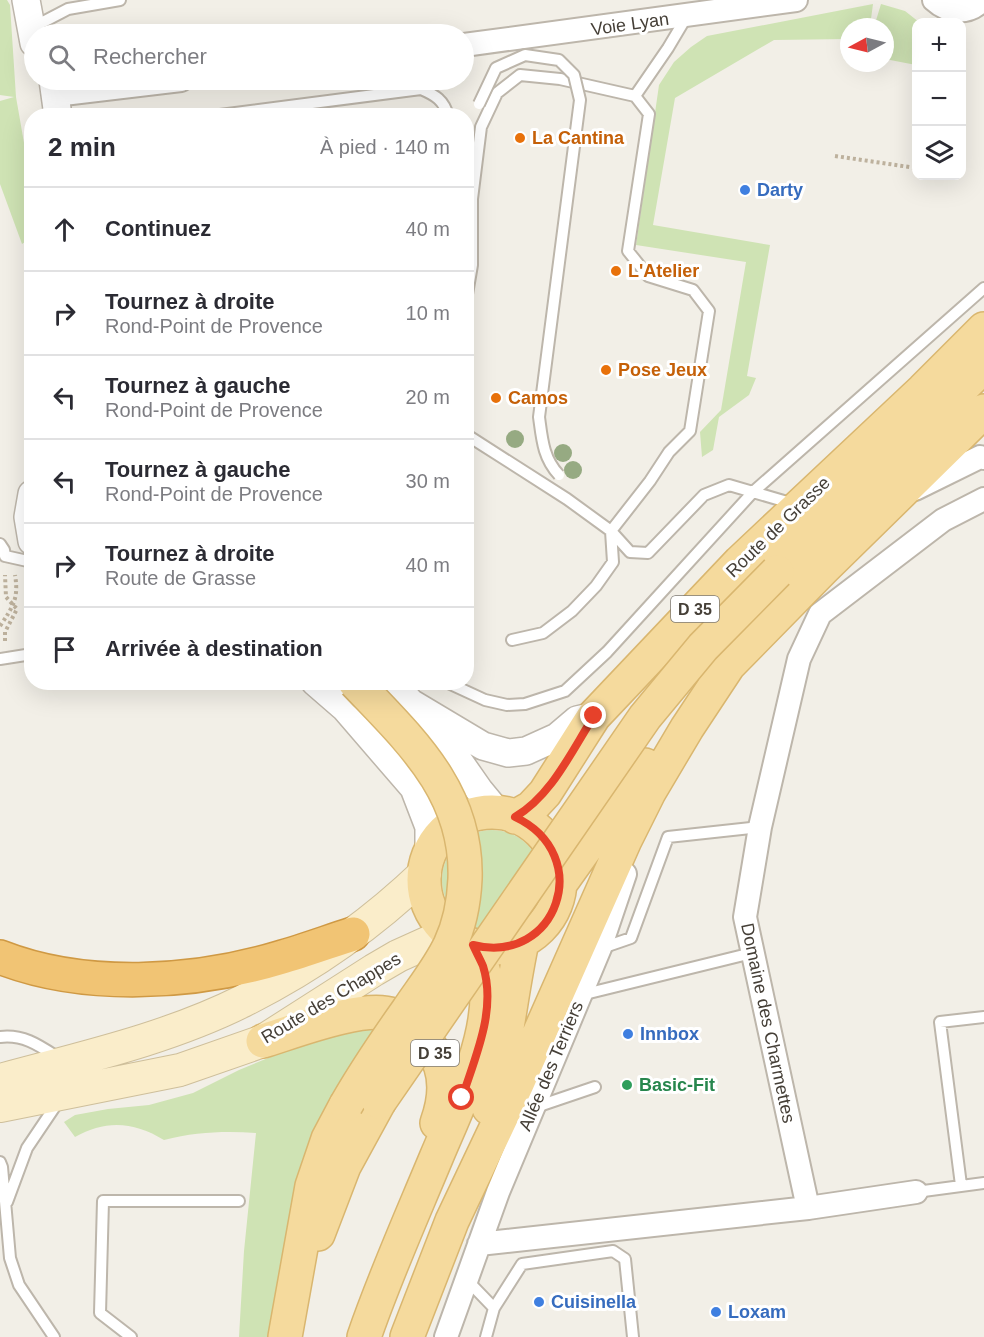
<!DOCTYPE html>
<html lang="fr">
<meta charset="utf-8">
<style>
body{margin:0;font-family:Arial,sans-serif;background:#f7f7f7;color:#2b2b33}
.controls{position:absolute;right:18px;top:18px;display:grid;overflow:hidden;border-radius:12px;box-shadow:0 6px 24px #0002}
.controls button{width:54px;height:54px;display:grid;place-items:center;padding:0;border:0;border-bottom:2px solid #e1e1e2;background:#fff;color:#2b2b33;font:30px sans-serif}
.compass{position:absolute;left:840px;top:18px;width:54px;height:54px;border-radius:50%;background:#fff;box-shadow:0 6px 24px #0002;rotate:263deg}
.stop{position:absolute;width:18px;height:18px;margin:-14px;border:4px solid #e6412a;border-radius:50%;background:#fff}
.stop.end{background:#e6412a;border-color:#fff;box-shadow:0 2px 6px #0008}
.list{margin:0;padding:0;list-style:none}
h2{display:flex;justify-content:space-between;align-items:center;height:78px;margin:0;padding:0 24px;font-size:26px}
h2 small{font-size:20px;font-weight:400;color:#7c7c81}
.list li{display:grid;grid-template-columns:39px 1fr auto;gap:18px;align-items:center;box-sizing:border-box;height:84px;padding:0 24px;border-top:2px solid #e1e1e2}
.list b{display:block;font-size:22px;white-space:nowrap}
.list p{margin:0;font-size:20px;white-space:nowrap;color:#7c7c81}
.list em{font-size:20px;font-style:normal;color:#7c7c81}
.icon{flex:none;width:33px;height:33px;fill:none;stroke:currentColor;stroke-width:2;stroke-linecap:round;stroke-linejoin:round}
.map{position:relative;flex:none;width:984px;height:1337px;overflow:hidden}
.search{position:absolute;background:#fff;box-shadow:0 6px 24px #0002;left:24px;top:24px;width:450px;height:66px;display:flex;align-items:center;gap:15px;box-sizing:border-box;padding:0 21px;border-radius:33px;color:#7c7c81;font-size:22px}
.panel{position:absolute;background:#fff;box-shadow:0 6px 24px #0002;left:24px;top:108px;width:450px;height:582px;border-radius:24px}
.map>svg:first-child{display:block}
.green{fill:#cfe3b4}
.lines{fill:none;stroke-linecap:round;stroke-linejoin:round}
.service-casing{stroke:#bdb6ab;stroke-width:14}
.minor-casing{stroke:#bdb6ab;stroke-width:26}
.tertiary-casing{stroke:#bdb6ab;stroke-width:30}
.secondary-casing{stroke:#cebf9b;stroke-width:34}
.primary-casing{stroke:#d9b66f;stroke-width:36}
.motorway-casing{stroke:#cf9944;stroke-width:36}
.path{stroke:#bdb19d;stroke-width:4;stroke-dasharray:3 3;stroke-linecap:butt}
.service{stroke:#fff;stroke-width:10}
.minor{stroke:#fff;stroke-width:22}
.tertiary{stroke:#fff;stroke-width:27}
.secondary{stroke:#faedca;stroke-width:32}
.primary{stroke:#f5da9d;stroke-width:33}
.motorway{stroke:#f1c474;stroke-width:33}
.service-bridge-casing{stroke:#bdb6ab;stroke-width:14;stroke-linecap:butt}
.primary-bridge-casing{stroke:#d9b66f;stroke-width:36;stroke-linecap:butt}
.service-bridge{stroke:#fff;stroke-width:10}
.primary-bridge{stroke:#f5da9d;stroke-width:33}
.tree{fill:#96aa82}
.route{stroke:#e6412a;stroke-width:8}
.food-dot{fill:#e8710a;stroke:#fff;stroke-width:2}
.shop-dot{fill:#3f7fe0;stroke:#fff;stroke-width:2}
.leisure-dot{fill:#2e9e5b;stroke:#fff;stroke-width:2}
.labels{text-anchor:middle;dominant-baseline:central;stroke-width:6;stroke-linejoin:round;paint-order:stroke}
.shield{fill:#fff;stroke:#7d7973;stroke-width:1.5}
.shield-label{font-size:16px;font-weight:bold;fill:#453f37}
.street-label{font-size:18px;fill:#453f37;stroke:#fff}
.food-label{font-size:18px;font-weight:bold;fill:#c56008;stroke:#fff;text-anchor:start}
.shop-label{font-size:18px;font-weight:bold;fill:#366cbe;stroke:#fff;text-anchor:start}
.leisure-label{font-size:18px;font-weight:bold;fill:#27864d;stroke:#fff;text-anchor:start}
</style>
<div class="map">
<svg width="984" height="1337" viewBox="0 0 984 1337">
<rect width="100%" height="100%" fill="#f2efe7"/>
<path class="green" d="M0 0H7L10 5 16 97 31 183V238L22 244 0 184V101L14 97 0 95Z
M873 4 871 19 867 27H849V39L774 40 675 98 653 225 770 245 747 376 756 378 749 395 719 417 713 450 702 457 700 432 721 410 746 262 636 245 659 85 674 62 691 47 707 36Z
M881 4 905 11 919 22H916V65L885 59V27H874Z
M442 880a50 50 0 1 1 100 0a50 50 0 1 1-100 0Z
M357 1024 386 1026 293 1236 267 1337H239L244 1251 256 1133C224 1131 196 1132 164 1140 135 1122 106 1119 75 1137L64 1122 75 1115 108 1109 149 1105 193 1093 239 1070 309 1041Z"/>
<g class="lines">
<defs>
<path id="service" d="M45 21 68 9 120 0
M635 96 668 48 687 16
M212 116 421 89C435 95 444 100 448 116
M466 300 472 265V199L481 127 497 93 520 75 560 79 635 96 649 114 628 251 648 276 693 290 709 311 690 431 669 452 650 481 611 531 567 499 470 437 466 433
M611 531 630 552 648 553 704 495 729 485 794 504
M0 544 4 550 5 556
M5 556 32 562
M512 640 543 633 572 611 596 586 613 562 611 531
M0 659 32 654
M446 682 485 700 507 705 525 704 565 691 607 652 753 492 984 288
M602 948 631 938 668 837 760 827
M581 995 752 953
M0 1037C24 1034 40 1046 60 1059
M536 1107 595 1087
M0 1162 2 1167 10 1258 19 1285 54 1337
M961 1185 940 1022 984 1017
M916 1192 984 1183
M7 1202 27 1148 58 1102
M467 1280 494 1308 486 1337
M494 1308 522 1264 613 1251 625 1259 633 1337
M131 1337 100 1313 103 1201H239"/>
<path id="minor" d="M934 0C948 13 969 15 982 0
M464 45 796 0
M55 95 181 80
M915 489 980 457 984 458
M916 1192 808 1208 745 917 760 827 799 659 820 614 943 520 984 499
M479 1244 808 1208
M446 1337 498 1192 600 948 625 874"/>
<path id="tertiary" d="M26 0 34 43
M53 80 58 116
M32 494 28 517 32 541
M315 682 345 708 414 788 429 827V857
M392 682 444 740 479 790 498 813
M411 703 483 746 508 753 526 751 557 737 577 720 594 716"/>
<path id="secondary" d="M0 1080C81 1058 167 1039 243 1001 309 968 372 924 425 873
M0 1106 180 1070 263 1041 374 970 398 956 449 933"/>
<path id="primary" d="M777 572 887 461 984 366
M715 679 823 569 984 411
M424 880a68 68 0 1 1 136 0a68 68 0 1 1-136 0Z
M515 817 531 808 545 793 594 716 740 562 923 390 984 329
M560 884 645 765
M263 1041C293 1032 364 1004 393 1015 409 1020 422 1035 431 1048 448 1070 446 1098 437 1123
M489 1108C506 1054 510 997 522 942
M318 1234 344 1166 379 1102
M285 1337 312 1186 328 1139 346 1105
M364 1337C385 1276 411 1218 436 1158 456 1110 488 1046 487 993 487 976 480 960 473 945
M407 1337 452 1221 516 1086 625 840 649 792 687 728 730 663"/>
<path id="motorway" d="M0 957C84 990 193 984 279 958 304 951 328 942 353 934"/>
</defs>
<use href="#service" class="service-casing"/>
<use href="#minor" class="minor-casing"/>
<use href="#tertiary" class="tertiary-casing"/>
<use href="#secondary" class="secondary-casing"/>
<use href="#primary" class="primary-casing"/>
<use href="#motorway" class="motorway-casing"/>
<path class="path" d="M835 156 916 168
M0 626C13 607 19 598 15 575
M5 641V632L17 609 6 597 5 575"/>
<use href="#service" class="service"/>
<use href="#minor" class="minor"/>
<use href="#tertiary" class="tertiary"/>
<use href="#secondary" class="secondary"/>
<use href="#primary" class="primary"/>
<use href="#motorway" class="motorway"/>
<defs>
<path id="service-bridge" d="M479 104 496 68 525 55 559 60 574 75 580 100 539 417C542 439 543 458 559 475"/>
<path id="primary-bridge" d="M379 1102 645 717 703 647 777 572
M346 1105C365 1072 386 1041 408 1010 422 989 439 968 450 945 460 924 464 901 465 879 468 792 410 740 355 682"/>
</defs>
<use href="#service-bridge" class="service-bridge-casing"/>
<use href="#primary-bridge" class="primary-bridge-casing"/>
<use href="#service-bridge" class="service-bridge"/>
<use href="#primary-bridge" class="primary-bridge"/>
</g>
<g class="tree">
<circle cx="515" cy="439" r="9"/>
<circle cx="563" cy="453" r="9"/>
<circle cx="573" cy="470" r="9"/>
</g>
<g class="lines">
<path class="route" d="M462 1098C475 1057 497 1010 483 966 480 959 476 952 473 945 557 966 596 855 515 817 552 795 571 752 594 716"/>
</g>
<g class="food-dot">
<circle cx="520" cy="138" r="6"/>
<circle cx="616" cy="271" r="6"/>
<circle cx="606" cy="370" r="6"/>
<circle cx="496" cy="398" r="6"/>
</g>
<g class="shop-dot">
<circle cx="745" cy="190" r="6"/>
<circle cx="628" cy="1034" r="6"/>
<circle cx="539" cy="1302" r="6"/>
<circle cx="716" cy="1312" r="6"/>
</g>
<circle class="leisure-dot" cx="627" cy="1085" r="6"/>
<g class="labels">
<g class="shield">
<rect x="671" y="596" width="48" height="26" rx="4.5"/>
<rect x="411" y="1040" width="48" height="26" rx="4.5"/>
</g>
<g class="shield-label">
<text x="695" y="609">D 35</text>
<text x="435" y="1053">D 35</text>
</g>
<g class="street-label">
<text transform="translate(630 24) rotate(-8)">Voie Lyan</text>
<text transform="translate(778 527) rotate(-44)">Route de Grasse</text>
<text transform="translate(331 998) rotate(-31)">Route des Chappes</text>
<text transform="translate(768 1023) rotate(78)">Domaine des Charmettes</text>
<text transform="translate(551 1066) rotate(-67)">Allée des Terriers</text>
</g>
<g class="food-label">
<text x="532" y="138">La Cantina</text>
<text x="628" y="271">L'Atelier</text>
<text x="618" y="370">Pose Jeux</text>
<text x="508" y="398">Camos</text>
</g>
<g class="shop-label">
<text x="757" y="190">Darty</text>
<text x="640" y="1034">Innbox</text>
<text x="551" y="1302">Cuisinella</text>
<text x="728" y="1312">Loxam</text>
</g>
<g class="leisure-label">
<text x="639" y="1085">Basic-Fit</text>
</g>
</g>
</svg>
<div class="controls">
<button>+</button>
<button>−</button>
<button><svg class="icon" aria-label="layers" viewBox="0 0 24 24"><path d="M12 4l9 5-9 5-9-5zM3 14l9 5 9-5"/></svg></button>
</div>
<svg class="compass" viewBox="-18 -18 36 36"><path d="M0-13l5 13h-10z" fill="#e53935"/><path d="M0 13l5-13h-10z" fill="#7c7c81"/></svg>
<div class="stop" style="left:462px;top:1098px"></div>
<div class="stop end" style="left:594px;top:716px"></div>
<div class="search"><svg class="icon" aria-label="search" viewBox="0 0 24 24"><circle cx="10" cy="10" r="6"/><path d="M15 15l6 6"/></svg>Rechercher</div>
<section class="panel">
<h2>2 min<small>À pied · 140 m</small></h2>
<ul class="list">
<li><svg class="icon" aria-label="ahead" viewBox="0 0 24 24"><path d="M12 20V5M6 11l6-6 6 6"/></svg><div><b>Continuez</b></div><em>40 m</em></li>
<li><svg class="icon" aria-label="right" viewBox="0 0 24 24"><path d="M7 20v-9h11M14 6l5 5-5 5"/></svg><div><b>Tournez à droite</b><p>Rond-Point de Provence</p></div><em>10 m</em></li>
<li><svg class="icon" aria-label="left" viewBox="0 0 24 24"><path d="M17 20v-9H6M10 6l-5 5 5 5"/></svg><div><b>Tournez à gauche</b><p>Rond-Point de Provence</p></div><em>20 m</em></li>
<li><svg class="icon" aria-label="left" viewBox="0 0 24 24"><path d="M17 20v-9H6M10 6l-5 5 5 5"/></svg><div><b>Tournez à gauche</b><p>Rond-Point de Provence</p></div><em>30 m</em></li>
<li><svg class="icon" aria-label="right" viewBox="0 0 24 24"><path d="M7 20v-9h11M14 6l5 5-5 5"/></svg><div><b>Tournez à droite</b><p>Route de Grasse</p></div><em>40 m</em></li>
<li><svg class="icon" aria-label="arrive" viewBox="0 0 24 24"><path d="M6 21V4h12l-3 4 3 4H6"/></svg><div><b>Arrivée à destination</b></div></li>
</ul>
</section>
</div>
